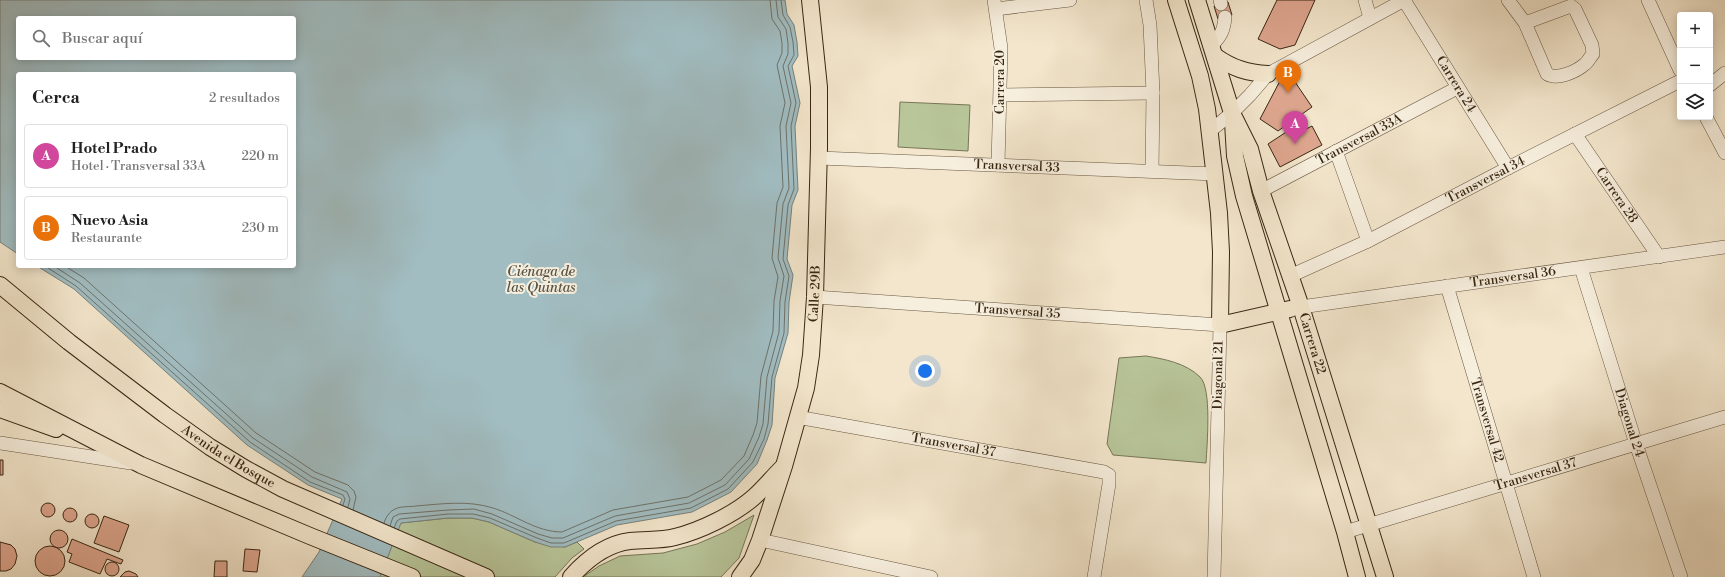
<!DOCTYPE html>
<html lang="es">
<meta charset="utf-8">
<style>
body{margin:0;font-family:"Libre Bodoni",serif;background:#f6f6f6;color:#222}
.controls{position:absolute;right:12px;top:12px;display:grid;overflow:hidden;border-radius:4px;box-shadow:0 2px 10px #0003}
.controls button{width:36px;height:36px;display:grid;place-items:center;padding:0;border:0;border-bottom:1px solid #e0e0e0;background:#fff;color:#222;font:20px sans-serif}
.you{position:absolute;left:925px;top:371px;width:14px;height:14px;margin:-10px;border:3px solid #fff;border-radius:50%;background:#1a73e8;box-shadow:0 0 0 6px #1a73e833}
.badge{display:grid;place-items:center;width:26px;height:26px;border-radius:50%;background:#8f2418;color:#fff;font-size:13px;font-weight:700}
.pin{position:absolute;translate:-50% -33px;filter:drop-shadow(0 1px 2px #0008)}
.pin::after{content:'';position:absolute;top:21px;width:14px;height:12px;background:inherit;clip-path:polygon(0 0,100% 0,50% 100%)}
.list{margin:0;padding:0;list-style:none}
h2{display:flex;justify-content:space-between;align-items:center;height:52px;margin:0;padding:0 16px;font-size:17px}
h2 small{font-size:13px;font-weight:400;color:#767676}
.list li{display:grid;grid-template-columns:26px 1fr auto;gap:12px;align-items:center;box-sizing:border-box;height:64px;margin:0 8px 8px;padding:0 8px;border:1px solid #e0e0e0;border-radius:4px}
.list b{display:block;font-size:15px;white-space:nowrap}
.list p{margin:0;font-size:13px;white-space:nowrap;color:#767676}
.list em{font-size:13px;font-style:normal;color:#767676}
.icon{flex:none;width:22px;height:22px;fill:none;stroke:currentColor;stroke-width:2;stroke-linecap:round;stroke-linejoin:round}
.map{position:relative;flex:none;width:1725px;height:577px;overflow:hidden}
.search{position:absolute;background:#fff;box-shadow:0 2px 10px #0003;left:16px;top:16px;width:280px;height:44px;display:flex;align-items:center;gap:10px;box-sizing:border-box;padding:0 14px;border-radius:4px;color:#767676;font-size:15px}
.panel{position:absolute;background:#fff;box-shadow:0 2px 10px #0003;left:16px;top:72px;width:280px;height:196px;border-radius:4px}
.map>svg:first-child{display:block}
.green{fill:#b8c69a;stroke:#787656}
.water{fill:#a1bdc2;stroke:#77817c;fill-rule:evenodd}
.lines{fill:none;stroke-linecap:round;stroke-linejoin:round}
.shore{stroke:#6d726a;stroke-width:1}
.building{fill:#dda58e;stroke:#392713}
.minor-casing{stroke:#685741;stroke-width:14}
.major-casing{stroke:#392713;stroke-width:18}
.minor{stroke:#f7efde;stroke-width:13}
.major{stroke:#f3e6cc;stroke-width:16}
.labels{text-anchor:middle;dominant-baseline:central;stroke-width:4;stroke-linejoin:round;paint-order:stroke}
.street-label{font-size:13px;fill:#392713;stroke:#f7efde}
.water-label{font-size:14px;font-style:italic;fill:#585448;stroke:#f7efde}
</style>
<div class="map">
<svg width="1725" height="577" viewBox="0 0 1725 577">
<rect width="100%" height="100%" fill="#f3e6cc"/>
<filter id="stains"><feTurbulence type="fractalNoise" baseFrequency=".005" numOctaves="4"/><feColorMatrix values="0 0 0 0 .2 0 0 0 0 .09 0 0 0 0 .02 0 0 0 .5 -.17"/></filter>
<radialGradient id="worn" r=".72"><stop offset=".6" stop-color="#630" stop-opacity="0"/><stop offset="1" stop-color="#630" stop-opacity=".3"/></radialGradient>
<path class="green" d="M900 102 970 105 968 151 898 147Z
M1146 356C1164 359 1186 363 1200 377 1212 388 1207 445 1206 463L1113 455 1107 444 1119 358Z
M754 515 739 558 721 577H583L599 566 620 556 663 553 697 544 725 532Z
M448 518H472L489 522 535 542 565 547 577 542 584 549 572 558 555 577H380L400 523Z"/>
<path class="water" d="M0 0H785L787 14 794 25 797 42 798 56 792 66 800 103 795 126 798 190 792 205 787 259 793 275 789 302 788 333 775 378 772 425 767 440 757 464 731 492 692 512 617 525 565 547H551L535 542 489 522 472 518H448L401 523 380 577H302L319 552 342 499 308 485 247 445 74 289 37 266H294V74H18V254L0 242ZM18 18H294V58H18Z"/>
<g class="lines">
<path class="shore" d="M45 266 76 286 250 442 310 482 343 495 345 499 343 505
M54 266 80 283 253 438 312 477 347 492 350 499 348 507
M65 266 84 278 256 433 315 472 348 485 354 491 356 497 353 510
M384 523C386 517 389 512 395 509 401 506 410 507 416 506 441 504 468 500 493 508 516 515 536 532 562 532L613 510 688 497 721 480 744 456 753 435 757 423 761 376 773 331 774 301 778 277 772 258 777 203 783 187 780 126 785 103 777 65 782 53V43L780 31 772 19 770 0
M390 526 393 517 399 514 448 510 474 509 492 514 538 534 552 538H563L615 516 689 503 725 485 749 459 759 437 763 424 767 377 779 332 780 301 784 276 778 258 783 204 789 188 786 126 791 103 783 66 788 54V43L786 29 778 17 776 0
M394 528 397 521 400 519 448 514H473L490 518 537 538 551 543H564L616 521 691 508 728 489 753 462 764 439 768 424 772 377 784 333 785 302 789 276 783 259 788 205 794 189 791 126 796 103 788 66 794 55 793 42 790 27 783 15 781 0"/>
</g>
<path class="building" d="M1277 0H1315L1295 45 1280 49 1258 39Z
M1228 2 1232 15 1218 19 1214 6Z
M1291 76 1312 107 1278 131 1260 119 1281 79Z
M1303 121 1306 129 1312 126 1322 145 1280 167 1268 144Z
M0 460H3V475H0Z
M41 510a7 7 0 1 1 14 0a7 7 0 1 1-14 0Z
M63 515a7 7 0 1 1 14 0a7 7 0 1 1-14 0Z
M85 521a7 7 0 1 1 14 0a7 7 0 1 1-14 0Z
M104 516 129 525 119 552 94 543Z
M50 539a9 9 0 1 1 18 0a9 9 0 1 1-18 0Z
M72 539 123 560 121 564 107 559 100 574 69 562 72 554 67 552Z
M0 542 11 545 15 549 17 556 15 564 11 569 6 571H0Z
M35 561a15 15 0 1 1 30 0a15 15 0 1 1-30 0Z
M245 549 260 550 257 572 243 571Z
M215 561H227V577H214Z
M105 569a7 7 0 1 1 14 0a7 7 0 1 1-14 0Z
M129 571 136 574 138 577H120L125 572Z"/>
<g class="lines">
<defs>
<g id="minor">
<path d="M994 0 1001 48 998 165"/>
<path d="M1220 0 1221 4"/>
<path d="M1365 0 1370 18"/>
<path id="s1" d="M1404 0 1508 168"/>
<path d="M1508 0 1525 23 1547 74C1557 80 1576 72 1585 64 1588 62 1590 57 1593 54L1592 45 1575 9 1571 6 1525 23"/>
<path d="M1648 0 1680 70"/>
<path d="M996 9 1070 0"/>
<path d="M1212 45C1221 36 1224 30 1225 17"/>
<path d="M1710 85 1725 73"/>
<path d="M1001 95 1153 93 1150 25 1146 0"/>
<path d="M1706 117 1725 153"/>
<path d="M1210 131 1232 113 1250 95 1268 74 1404 0"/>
<path id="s2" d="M1575 134 1659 257"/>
<path d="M1336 151 1368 241"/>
<path id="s3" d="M819 158 1215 174"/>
<path d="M1152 171 1153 93"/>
<path id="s4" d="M1261 191 1457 88"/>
<path id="s5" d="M1581 268 1636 444 1681 577"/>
<path id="s6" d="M1290 276 1368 241 1508 168 1680 81"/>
<path id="s7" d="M1447 286 1534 577"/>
<path id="s8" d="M815 297 1220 325 1214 577"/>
<path id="s9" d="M1301 307 1725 247"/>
<path id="s10" d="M797 417 1104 472 1109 475V484L1094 577"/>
<path d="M0 443 131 463"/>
<path id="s11" d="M1345 532 1725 417"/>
<path d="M760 540 931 577"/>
</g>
<g id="major">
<path d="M1176 0 1200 76 1207 109 1219 213 1221 252 1220 325 1290 309"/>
<path id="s12" d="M1197 0 1232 113 1250 149 1261 191 1301 307 1385 577"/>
<path d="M1215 56C1232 68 1247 73 1268 74"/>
<path d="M1233 122 1235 156 1244 196 1345 532 1357 577"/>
<path id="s13" d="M0 285 69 342 165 415 210 447 246 469 283 489 486 577"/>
<path d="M0 392 141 465 310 536 412 577"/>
<path d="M0 409 56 429"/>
<path d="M571 577C586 560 606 544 630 541 645 539 660 541 675 537 700 531 735 514 754 497 764 488 772 478 782 468"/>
<path id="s14" d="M740 577 752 560 760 540 784 466 806 388 811 355 815 297 819 148V87L810 0"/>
</g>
</defs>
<use href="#minor" class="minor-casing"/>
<use href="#major" class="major-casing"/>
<use href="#minor" class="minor"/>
<use href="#major" class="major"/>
</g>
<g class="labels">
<g class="street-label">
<text transform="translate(1000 82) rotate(-90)">Carrera 20</text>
<text stroke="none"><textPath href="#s1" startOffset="99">Carrera 24</textPath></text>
<text stroke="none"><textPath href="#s4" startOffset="111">Transversal 33A</textPath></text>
<text stroke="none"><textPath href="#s3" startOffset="198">Transversal 33</textPath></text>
<text stroke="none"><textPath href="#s6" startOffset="218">Transversal 34</textPath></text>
<text stroke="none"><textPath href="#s2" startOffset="74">Carrera 28</textPath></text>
<text stroke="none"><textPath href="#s9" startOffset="214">Transversal 36</textPath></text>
<text stroke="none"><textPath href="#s14" startOffset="296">Calle 29B</textPath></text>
<text stroke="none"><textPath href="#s8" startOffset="203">Transversal 35</textPath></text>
<text stroke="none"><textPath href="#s12" startOffset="363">Carrera 22</textPath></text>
<text transform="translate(1218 375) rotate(-89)">Diagonal 21</text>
<text stroke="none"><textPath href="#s7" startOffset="140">Transversal 42</textPath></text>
<text stroke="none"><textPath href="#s5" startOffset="162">Diagonal 24</textPath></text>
<text stroke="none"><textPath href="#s10" startOffset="159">Transversal 37</textPath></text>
<text stroke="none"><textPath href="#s13" startOffset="286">Avenida el Bosque</textPath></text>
<text stroke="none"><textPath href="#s11" startOffset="199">Transversal 37</textPath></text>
</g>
<g class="water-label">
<text x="541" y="272">Ciénaga de<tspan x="541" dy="16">las Quintas</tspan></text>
</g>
</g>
<rect width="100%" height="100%" filter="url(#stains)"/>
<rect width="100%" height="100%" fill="url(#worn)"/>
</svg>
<div class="controls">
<button>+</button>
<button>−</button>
<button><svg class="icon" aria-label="layers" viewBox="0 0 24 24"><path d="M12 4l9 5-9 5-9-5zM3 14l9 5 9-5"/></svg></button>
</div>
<div class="you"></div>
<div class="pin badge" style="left:1295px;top:144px;background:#d1479c">A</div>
<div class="pin badge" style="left:1288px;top:93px;background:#e8710a">B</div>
<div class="search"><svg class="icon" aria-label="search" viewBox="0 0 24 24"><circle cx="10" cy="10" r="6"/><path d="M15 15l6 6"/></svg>Buscar aquí</div>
<section class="panel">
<h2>Cerca<small>2 resultados</small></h2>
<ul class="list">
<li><span class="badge" style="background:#d1479c">A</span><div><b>Hotel Prado</b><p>Hotel · Transversal 33A</p></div><em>220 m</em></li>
<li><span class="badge" style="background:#e8710a">B</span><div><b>Nuevo Asia</b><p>Restaurante</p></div><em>230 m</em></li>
</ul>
</section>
</div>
